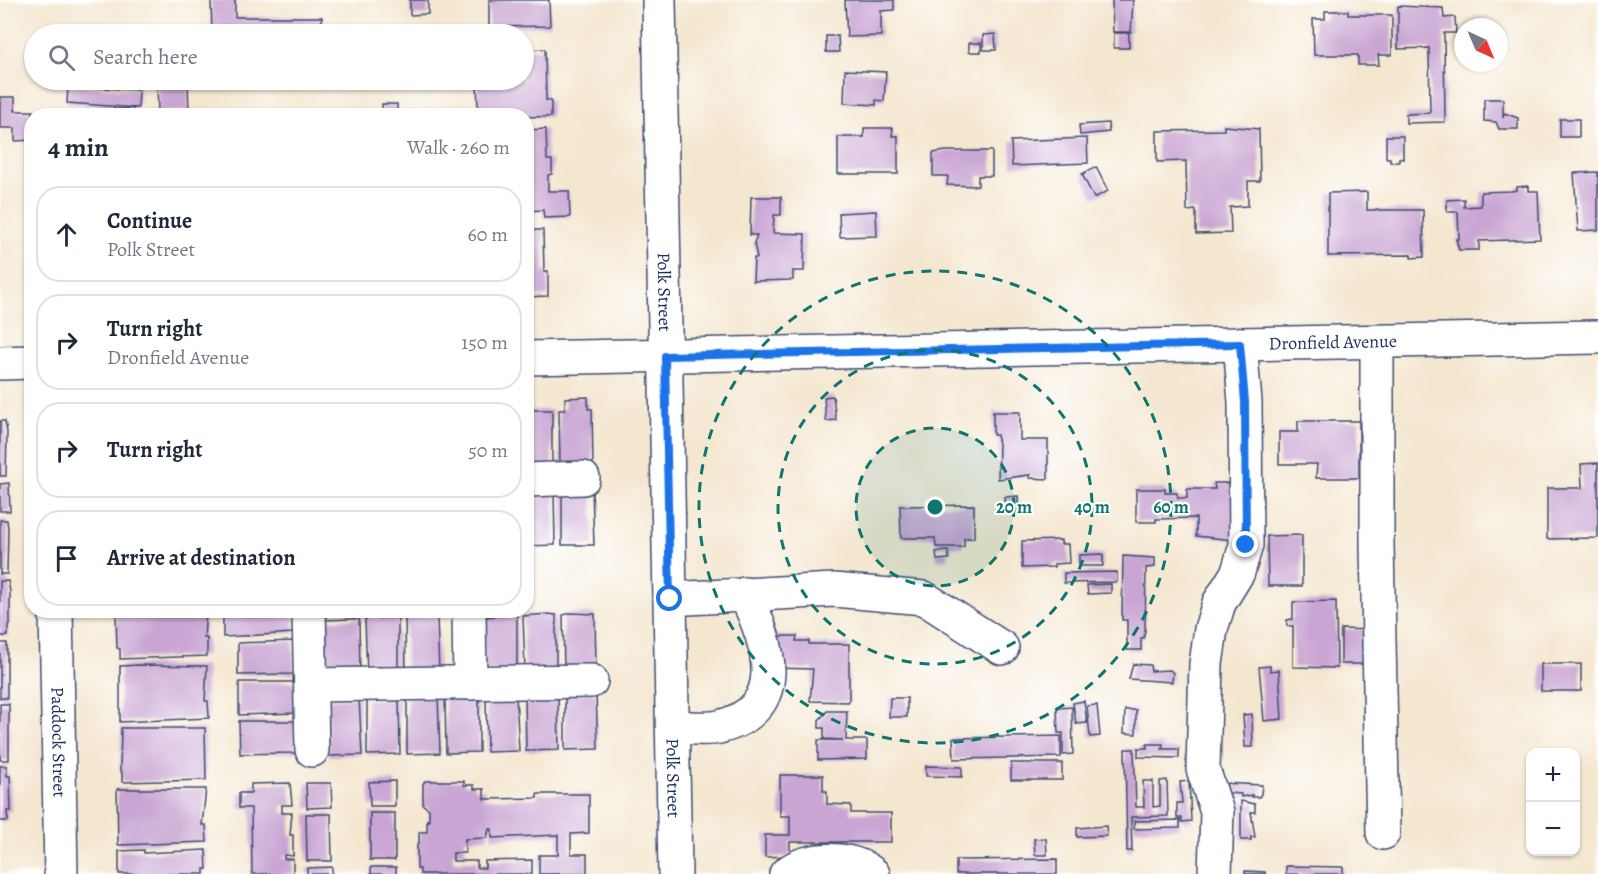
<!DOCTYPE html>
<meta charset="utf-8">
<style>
body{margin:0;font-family:Alegreya,serif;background:#f2f2f3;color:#1f2937}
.controls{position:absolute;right:18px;bottom:18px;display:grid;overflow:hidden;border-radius:12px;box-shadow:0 2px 4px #0004}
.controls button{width:54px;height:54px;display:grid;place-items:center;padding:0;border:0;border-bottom:2px solid #e0e1e3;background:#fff;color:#1f2937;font:30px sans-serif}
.compass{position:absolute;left:1454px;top:18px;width:54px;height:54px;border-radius:50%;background:#fff;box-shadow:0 2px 4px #0004;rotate:136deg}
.stop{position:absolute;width:18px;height:18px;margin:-14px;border:4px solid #1a73e8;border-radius:50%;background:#fff}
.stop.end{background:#1a73e8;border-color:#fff;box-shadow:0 2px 6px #0008}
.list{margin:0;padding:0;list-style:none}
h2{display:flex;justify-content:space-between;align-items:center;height:78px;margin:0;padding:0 24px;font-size:26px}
h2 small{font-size:20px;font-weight:400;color:#747a83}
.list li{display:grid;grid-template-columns:39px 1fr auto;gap:18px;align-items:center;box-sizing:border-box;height:96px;margin:0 12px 12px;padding:0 12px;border:2px solid #e0e1e3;border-radius:24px}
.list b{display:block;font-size:22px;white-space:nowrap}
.list p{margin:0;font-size:20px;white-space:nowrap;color:#747a83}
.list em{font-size:20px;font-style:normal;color:#747a83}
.icon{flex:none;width:33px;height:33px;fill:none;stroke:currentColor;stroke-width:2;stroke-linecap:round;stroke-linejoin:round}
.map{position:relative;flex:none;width:1598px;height:874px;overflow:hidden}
.search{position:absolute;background:#fff;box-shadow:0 2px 4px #0004;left:24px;top:24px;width:510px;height:66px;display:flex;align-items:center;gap:15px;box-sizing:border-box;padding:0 21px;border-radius:33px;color:#747a83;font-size:22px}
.panel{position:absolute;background:#fff;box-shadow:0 2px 4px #0004;left:24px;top:108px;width:510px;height:510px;border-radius:24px}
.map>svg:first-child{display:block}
.building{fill:#c9a5d3}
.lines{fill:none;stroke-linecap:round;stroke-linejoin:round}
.minor-casing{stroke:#3c4b6f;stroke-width:36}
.major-casing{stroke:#3c4b6f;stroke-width:36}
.minor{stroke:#fff;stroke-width:33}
.major{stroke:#fff;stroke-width:33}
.route{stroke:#1a73e8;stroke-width:8}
.ring{fill:none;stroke:#0f766e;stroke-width:3;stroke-dasharray:10 8}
.labels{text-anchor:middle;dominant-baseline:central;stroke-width:4.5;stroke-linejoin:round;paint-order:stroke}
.street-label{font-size:18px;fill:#1b2f5e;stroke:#fff}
.centre{fill:#0f766e;stroke:#fff;stroke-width:3}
.ring-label{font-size:18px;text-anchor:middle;font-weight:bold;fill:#0f766e;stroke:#fff;stroke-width:4.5;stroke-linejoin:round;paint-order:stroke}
</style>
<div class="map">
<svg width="1598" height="874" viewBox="0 0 1598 874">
<rect width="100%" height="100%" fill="#fff"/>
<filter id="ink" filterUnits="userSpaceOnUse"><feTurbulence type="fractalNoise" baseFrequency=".0167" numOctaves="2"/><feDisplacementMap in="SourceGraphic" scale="12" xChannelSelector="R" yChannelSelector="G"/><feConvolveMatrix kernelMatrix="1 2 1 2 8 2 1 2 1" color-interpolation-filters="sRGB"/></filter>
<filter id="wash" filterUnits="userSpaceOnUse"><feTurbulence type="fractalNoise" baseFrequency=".008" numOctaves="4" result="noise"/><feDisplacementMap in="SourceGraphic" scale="24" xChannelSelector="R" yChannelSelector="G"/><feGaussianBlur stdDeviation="1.35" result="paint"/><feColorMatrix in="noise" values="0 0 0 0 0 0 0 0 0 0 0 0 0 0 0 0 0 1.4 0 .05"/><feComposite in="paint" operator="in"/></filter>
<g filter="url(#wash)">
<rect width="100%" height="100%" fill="#f4e7d0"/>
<g id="blocks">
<path class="building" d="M211 0H235V17H322V34H212Z
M410 0H428V14L410 15Z
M489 0H549L550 26 489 27Z
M845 0H894V10L881 11V36L847 37Z
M1112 0H1133L1131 32H1113Z
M1398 6 1443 8 1444 18 1455 17 1456 33H1444L1445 122 1406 123V114L1430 113 1429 48 1398 49Z
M1325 11H1348V15H1392V55H1378L1379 65H1358V55H1314L1313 19H1325Z
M1114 33H1129V48H1114Z
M995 34 996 50H983V35Z
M826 36H838L839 52H826Z
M969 43H981V52H969Z
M545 49 546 100H551V117L489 116V108H478L477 83 524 80V50Z
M845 70 886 72 884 101 876 100V105L844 103Z
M188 82 189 111 158 112 157 84Z
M68 86 139 90 138 108 67 103Z
M0 97H15V111H33L32 140 15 141V128H0Z
M1484 99H1503V118L1504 113 1518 118V129H1499L1496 122 1484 121Z
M382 104H397V116H382Z
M133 108V116H87V110Z
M1560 119H1579V137H1560Z
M1108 123 1109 132 1080 135 1079 125Z
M1224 126 1259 129 1260 181H1248V206L1230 207 1231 233 1196 234V210L1187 211 1186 161 1157 162V131L1224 130Z
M864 128H893L892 136H898V174H838V137H864Z
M546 129 547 160H552V174L548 175V191H569L570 217 544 218 543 210 526 211V130Z
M1386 136H1403V159L1399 158V162H1390V158H1386Z
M1087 138 1088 163 1012 166 1011 141Z
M946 151H992V176H978V186L947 185 948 176H933V153Z
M1096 167 1108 191 1094 198 1082 174Z
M1598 172V230L1578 231 1574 173Z
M1528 186V191H1538L1540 239 1479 241V250H1459L1456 239H1459L1458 212H1447V200L1464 199V207L1481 206V192L1511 191 1517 190V187Z
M1367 192V210H1423L1424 257 1411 258V255L1328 256V193Z
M751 197H781V215H774L773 233 805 234 804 271H793V280L753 281 754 258H757L754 243 757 235H750Z
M876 211 877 236 840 237 839 213Z
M526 230H543L544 271H548V296L526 297Z
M833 396 836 420 826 421 824 397Z
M588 397V409H592L593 464 560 465 559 410H565V398Z
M526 410H552V467H526Z
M993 412H1020V440H1048V479L1029 478 1030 475 998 479 999 444 997 435H993Z
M0 421H5L7 432 6 476H0Z
M1298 421H1359V478H1316L1317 464H1279V432H1298Z
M1598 463V538L1547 539V488H1582L1581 464Z
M9 483 10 511H0V484Z
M1214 483H1235L1233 540 1196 536V518L1156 519V522H1136V489H1165V493H1177L1178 498H1187V489H1215Z
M562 489H592L594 545H562Z
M526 491H554L555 545 526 546Z
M1018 496V512L1006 513 1005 497Z
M974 505V538H964V547H936L935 538H901L900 506Z
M0 520H7L8 529 7 574H0Z
M1302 535V586H1268L1267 536Z
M1061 540V544H1068L1069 563 1054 564V567L1022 568V541Z
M948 551 949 559 937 560 936 552Z
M1103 554V566H1079V555Z
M1123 556 1155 558V567L1146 568 1145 629 1144 638H1141V650H1127V620H1122Z
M1117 572V582L1064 583V573Z
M0 581H8L10 591V625H8V636H0Z
M1111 584V593L1088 594 1087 585Z
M1336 601 1337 668 1293 667V626H1287V620L1293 619V602Z
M120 610H206L204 638H207V656L120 659V649L117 648 116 615H120Z
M223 610H294V633L223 637Z
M571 613 595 614 596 669 564 670 563 615Z
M548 614 556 615V671L525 672 523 616Z
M508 615H517V671H484V617Z
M430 616 437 617 439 673H406L405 618Z
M390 617 398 618V675H367L365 619Z
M352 619H359L360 674 327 675 326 620Z
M1341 629 1373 630V664H1341Z
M774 636H797L796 641H809V644H849V702L810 701 813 669 774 668Z
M293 641 294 674 238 675V643Z
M0 643H7V698H0Z
M1133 664 1150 665 1151 671 1170 670 1173 673 1172 682 1129 679Z
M1541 664H1581V691H1541Z
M139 665 207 666 205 701H208L209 718 120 722V666Z
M1270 666V671L1279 670 1282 719 1264 721 1259 667Z
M239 682H295V713L239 715Z
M596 693 598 749 565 750V694Z
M516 695 519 751 487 752 486 696Z
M558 695 559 750 526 751 525 696Z
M407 697H438L440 753 407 754Z
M359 698 362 755 329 756 328 699Z
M445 698H479V752L446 753Z
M890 698H907V717H889Z
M399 699 400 754 367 755V700Z
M1084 701 1087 723 1076 724 1073 703Z
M0 704H9V760H0Z
M1097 705 1100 736 1090 737 1087 706Z
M1072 707 1073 754 1063 755V733H1058L1057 708Z
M1125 710H1136V734L1124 733Z
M827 711H847L846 740H867V759L818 760V740H843L824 739V728H819V720Z
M1252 714 1253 747H1245L1243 715Z
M239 721H295V753L240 754Z
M121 728H205L206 780 122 782V772L120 771Z
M1061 736V757L954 759 953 738Z
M1147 744H1163L1162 749H1179V758L1138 757V748H1147Z
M1125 749H1134L1136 807H1144L1143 781H1153V807L1160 806V781L1167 780 1168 816 1131 817 1132 851H1127Z
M1011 763H1062V780H1011Z
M0 766H7V776H10L11 811H7L8 821H0Z
M926 766 962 767V777L926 776Z
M780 775H823V791H827V804L851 805V813H891V842H790V856L765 857V835H790V816H780Z
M395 781V806H370L369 782Z
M425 781H464V785H474V789H484V799L537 798V794H589V833L571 834V854H587V874H539V855H558V835L492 838V829H489L487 838 465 839V853H453V861H477V868H485V861L532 860V874H420V869H417V844H419V832H427V820L429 821V809L423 805V784Z
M1189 781 1191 821 1182 822V818H1177V803H1182L1180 782Z
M290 783 292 805H282V813H292L290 835H293V856L284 855V859H293V874H252L251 808H239V793H251V784Z
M306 783H331L332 807 307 808Z
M1220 783 1262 785 1261 794 1259 797H1252V795L1241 797V794L1228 793Z
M117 789H206L202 825H206L207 842 118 845Z
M1241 801 1255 804V812H1251L1255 837H1251V840H1241Z
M370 813H395V860H370Z
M306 814H331L332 861H307Z
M1180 820V828L1134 829V821Z
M1106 826 1107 836 1077 837V828Z
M1046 838 1047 855H1035L1034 839Z
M144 850V853L206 850 207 869H204V874H119V851Z
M1057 859V874H956V860Z
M1286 866 1343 867V874H1286Z
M332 867V874H307V868Z
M371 867H396V874H371Z
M1245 871 1265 872V874H1245Z"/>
</g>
</g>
<g filter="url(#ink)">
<use href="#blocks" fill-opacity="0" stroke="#3c4b6f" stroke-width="1.5"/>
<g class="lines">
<defs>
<g id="minor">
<path d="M1377 342V545L1383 833"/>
<path id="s1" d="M526 358 1598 337"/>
<path d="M0 363 32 362"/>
<path d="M526 480 583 478"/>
<path d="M670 599 834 590 924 598 1002 648"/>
<path id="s2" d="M56 610 61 874"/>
<path d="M309 610 312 750"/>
<path d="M469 610 470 683"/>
<path d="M311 685 591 681"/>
<path d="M673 727C687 727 705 730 719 727 791 709 769 643 745 594"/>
<path d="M786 874C808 856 851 856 873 874"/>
<path d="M1215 874 1217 812 1203 769 1206 664 1211 629 1219 603 1238 572 1246 545 1245 402 1240 344"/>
</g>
<g id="major">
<path id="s3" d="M659 0 675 874"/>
</g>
</defs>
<use href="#minor" class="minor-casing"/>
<use href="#major" class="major-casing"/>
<use href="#minor" class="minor"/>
<use href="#major" class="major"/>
</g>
</g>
<g class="lines" filter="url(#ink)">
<path class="route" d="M670 599 665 356 1240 344 1245 402 1246 545"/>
</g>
<circle cx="935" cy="507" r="79" fill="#0f766e" fill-opacity=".12"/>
<g class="ring">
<circle cx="935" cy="507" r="79"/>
<circle cx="935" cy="507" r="157"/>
<circle cx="935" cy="507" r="236"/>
</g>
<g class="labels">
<g class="street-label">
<text stroke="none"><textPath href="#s3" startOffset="292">Polk Street</textPath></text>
<text stroke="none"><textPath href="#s1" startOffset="807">Dronfield Avenue</textPath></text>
<text stroke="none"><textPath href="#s2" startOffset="132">Paddock Street</textPath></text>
<text stroke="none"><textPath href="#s3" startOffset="778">Polk Street</textPath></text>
</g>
</g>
<circle cx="935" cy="507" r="9" class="centre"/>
<g class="ring-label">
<text x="1014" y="513">20 m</text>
<text x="1092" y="513">40 m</text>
<text x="1171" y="513">60 m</text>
</g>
</svg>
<div class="controls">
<button>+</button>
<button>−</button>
</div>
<svg class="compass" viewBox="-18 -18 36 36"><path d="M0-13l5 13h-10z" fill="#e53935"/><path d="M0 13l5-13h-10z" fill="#747a83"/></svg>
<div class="stop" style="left:670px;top:599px"></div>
<div class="stop end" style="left:1246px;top:545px"></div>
<div class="search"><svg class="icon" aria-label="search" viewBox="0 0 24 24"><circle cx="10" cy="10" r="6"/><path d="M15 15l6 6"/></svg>Search here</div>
<section class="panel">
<h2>4 min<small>Walk · 260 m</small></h2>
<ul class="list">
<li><svg class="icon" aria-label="ahead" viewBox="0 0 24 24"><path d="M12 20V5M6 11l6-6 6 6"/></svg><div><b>Continue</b><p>Polk Street</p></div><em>60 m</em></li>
<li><svg class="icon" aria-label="right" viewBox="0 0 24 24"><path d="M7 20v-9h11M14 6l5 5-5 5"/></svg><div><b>Turn right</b><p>Dronfield Avenue</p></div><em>150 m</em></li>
<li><svg class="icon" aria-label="right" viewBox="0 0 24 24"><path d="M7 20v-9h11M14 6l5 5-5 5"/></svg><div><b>Turn right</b></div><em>50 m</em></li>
<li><svg class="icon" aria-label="arrive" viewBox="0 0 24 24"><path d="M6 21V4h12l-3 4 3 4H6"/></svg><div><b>Arrive at destination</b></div></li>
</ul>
</section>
</div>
